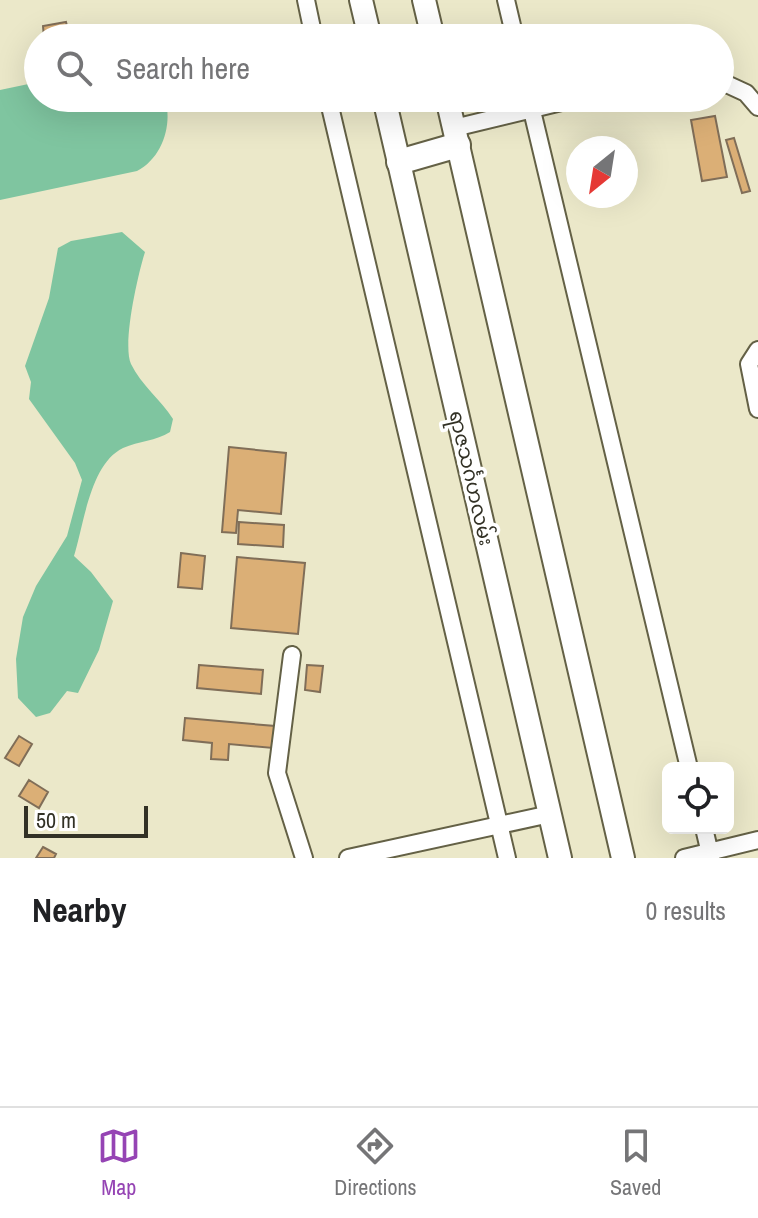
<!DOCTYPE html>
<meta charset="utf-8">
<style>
body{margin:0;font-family:"Archivo Narrow","Noto Sans Myanmar",sans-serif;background:#f6f6f6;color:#202124}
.controls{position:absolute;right:24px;bottom:24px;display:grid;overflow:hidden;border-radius:12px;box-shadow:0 8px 32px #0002}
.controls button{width:72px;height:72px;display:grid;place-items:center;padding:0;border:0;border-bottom:2px solid #e0e0e0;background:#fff;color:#202124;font:40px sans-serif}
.compass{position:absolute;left:566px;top:136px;width:72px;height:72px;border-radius:50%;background:#fff;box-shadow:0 8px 32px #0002;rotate:210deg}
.scale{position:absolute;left:24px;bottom:20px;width:124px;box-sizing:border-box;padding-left:8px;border:4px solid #323125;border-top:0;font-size:22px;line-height:28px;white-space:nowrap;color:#323125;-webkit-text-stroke:6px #fff;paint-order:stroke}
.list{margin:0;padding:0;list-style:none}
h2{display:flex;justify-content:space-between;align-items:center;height:104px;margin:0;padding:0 32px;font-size:34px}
h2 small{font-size:26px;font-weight:400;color:#757577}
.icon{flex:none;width:44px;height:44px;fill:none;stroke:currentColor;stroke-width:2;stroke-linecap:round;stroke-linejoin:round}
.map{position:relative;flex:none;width:758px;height:858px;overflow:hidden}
.search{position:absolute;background:#fff;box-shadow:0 8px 32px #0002;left:24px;right:24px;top:24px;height:88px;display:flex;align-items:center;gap:20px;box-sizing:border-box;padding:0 28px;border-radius:44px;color:#757577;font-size:30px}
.sheet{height:248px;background:#fff}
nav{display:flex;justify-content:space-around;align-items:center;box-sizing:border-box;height:112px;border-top:2px solid #e0e0e0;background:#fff;font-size:22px;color:#757577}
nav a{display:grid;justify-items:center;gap:4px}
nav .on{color:#9544b4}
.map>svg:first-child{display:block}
.water{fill:#7fc5a0}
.building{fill:#dbaf76;stroke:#806e58;stroke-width:2}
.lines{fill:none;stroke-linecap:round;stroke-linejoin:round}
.minor-casing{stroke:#646146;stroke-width:20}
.major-casing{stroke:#646146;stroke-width:26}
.highway-casing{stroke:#646146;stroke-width:28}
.minor{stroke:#fff;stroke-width:16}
.major{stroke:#fff;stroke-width:22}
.highway{stroke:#fff;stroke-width:24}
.labels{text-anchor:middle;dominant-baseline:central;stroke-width:7;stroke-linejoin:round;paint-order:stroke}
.street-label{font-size:20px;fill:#323125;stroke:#fff}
</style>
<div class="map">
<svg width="758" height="858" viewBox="0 0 758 858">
<rect width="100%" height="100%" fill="#ebe8c9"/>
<path class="water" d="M38 82V98H165C173 125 162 158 137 171L0 200V90Z
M122 232 145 252C138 274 122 344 131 364 141 385 161 400 173 419L170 432C156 441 139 441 123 448 90 464 84 524 74 556L91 572 113 601 99 650 78 693 67 691 50 713 36 717 18 698 16 659 23 617 36 586 67 536 82 480 75 463 29 399 31 382 25 366 49 298 58 248 71 241Z"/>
<path class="building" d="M66 22 67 26 74 25 77 38H44L43 26Z
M715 116 727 177 702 181 691 120Z
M734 138 750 191 742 193 726 140Z
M229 447 286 453 281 514 238 510 236 533 222 532Z
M239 522 284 525 283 547 238 544Z
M181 553 205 556 202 589 178 587Z
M237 557 305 563 298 634 231 628Z
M199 665 263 670 261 694 197 688Z
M307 665 323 666 320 692 305 690Z
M185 718 275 726 273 748 229 744 228 760 211 759 212 743 183 740Z
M19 736 32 744 19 766 5 758Z
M29 780 48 792 39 808 19 796Z
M43 847 56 854 54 858H36Z"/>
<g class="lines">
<defs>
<path id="minor" d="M306 0 314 38
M506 0 515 38
M720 81 746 93 758 107
M328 98 507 858
M529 98 689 768
M454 128 578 98
M758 350 749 364 758 409
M292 655 277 773 304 858
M704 828 711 858
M348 858 550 814
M684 858 758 840"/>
<path id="major" d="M361 0 370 38
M424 0 433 38
M384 98 560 858
M447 98 623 858"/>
<path id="highway" d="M399 162 458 145"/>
</defs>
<use href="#minor" class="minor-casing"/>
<use href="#major" class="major-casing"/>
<use href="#highway" class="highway-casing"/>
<use href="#minor" class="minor"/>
<use href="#major" class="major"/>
<use href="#highway" class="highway"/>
</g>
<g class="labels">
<g class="street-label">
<text transform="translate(472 478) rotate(77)">ရာဇသင်္ဂဟလမ်း</text>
</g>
</g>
</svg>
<div class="controls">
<button><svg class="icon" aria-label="locate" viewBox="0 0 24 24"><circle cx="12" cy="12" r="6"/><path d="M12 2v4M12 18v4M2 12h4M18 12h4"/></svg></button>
</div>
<svg class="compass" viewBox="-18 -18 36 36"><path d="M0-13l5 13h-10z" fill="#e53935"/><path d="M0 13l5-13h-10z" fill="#757577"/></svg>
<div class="scale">50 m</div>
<div class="search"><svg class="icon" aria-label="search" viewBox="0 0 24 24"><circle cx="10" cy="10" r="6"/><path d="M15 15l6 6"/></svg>Search here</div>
</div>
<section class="sheet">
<h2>Nearby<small>0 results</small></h2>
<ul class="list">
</ul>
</section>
<nav>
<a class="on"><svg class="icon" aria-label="map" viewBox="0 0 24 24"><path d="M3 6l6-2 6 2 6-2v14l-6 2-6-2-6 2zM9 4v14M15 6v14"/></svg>Map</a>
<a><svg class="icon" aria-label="directions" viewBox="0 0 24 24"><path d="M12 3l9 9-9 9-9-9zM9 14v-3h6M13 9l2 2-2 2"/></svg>Directions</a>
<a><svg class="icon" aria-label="saved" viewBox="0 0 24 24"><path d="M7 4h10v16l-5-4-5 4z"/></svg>Saved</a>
</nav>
